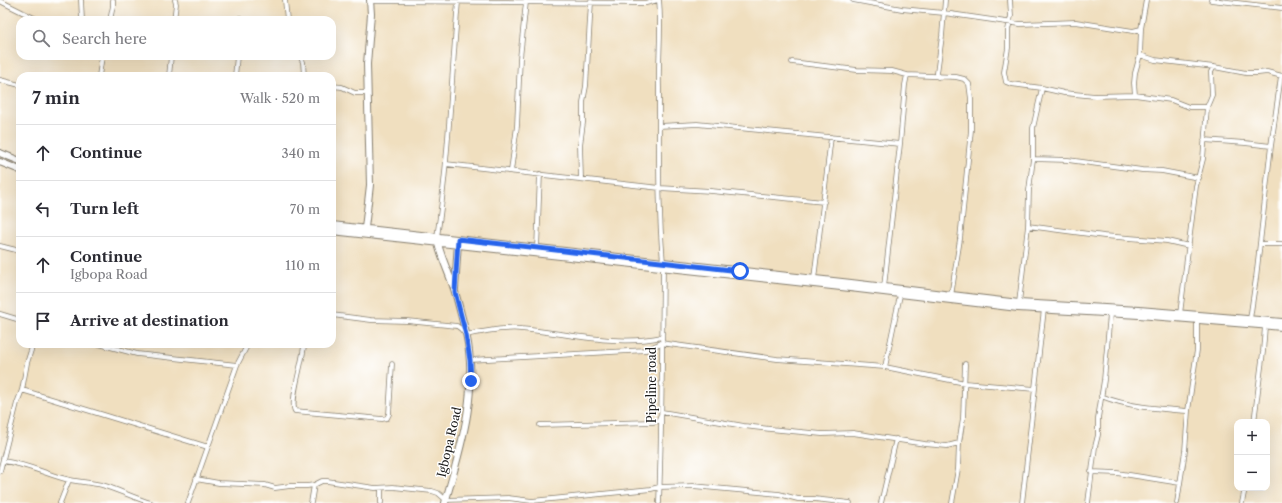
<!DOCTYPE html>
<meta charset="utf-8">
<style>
body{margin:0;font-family:"Libre Caslon Text",serif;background:#f7f7f7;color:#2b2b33}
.controls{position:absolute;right:12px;bottom:12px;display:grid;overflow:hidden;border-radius:8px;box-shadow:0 4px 16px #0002}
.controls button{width:36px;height:36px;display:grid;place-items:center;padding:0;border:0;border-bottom:1px solid #e1e1e2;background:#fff;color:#2b2b33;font:20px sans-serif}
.stop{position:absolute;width:12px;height:12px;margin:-9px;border:3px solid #2563eb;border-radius:50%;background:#fff}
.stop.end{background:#2563eb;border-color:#fff;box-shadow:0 1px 4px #0008}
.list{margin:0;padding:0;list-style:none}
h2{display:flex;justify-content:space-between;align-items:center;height:52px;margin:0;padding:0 16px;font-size:17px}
h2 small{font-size:13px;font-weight:400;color:#7c7c81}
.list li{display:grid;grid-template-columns:26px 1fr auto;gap:12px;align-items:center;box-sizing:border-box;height:56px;padding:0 16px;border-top:1px solid #e1e1e2}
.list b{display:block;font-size:15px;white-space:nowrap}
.list p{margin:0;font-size:13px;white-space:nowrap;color:#7c7c81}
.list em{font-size:13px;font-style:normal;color:#7c7c81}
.icon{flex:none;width:22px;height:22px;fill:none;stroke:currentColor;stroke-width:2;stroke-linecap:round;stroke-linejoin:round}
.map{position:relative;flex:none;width:1282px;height:503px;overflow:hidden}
.search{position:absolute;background:#fff;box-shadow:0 4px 16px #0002;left:16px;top:16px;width:320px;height:44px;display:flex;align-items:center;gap:10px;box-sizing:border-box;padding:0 14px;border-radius:12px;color:#7c7c81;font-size:15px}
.panel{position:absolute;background:#fff;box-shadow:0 4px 16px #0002;left:16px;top:72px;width:320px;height:276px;border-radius:12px}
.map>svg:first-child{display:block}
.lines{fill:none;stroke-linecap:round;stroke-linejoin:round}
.street-casing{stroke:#867e6e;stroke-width:5.5}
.secondary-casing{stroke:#867e6e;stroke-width:8}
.street{stroke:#fff;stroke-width:4}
.secondary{stroke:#fff;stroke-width:6}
.route{stroke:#2563eb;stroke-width:5}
.labels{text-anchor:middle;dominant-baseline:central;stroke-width:3;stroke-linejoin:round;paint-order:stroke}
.street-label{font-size:12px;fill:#1c1c1c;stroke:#fff}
</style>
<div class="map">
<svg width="1282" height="503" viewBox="0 0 1282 503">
<rect width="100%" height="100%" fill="#fff"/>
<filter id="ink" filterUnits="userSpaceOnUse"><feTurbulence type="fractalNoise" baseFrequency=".025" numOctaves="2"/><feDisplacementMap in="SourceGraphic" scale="8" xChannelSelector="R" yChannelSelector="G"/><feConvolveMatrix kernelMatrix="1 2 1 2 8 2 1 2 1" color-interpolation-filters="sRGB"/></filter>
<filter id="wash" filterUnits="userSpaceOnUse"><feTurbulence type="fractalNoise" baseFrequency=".012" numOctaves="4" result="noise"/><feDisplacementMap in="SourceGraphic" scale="16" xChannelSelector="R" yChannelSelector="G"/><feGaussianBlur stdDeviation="0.9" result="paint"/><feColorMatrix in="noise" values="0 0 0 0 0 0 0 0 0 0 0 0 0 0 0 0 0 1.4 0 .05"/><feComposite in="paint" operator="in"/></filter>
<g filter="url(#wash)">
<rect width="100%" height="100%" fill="#f0dfbf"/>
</g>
<g filter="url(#ink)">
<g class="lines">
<defs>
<path id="street" d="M81 0 82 20
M285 0 287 20
M659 0C662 29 658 59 659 88 659 146 658 205 663 262
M853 0 902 9 944 13 1020 24 1076 22 1133 31 1141 29
M1010 0 1011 16 1008 30V48L1004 72 1006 82 1011 84 1042 88 1064 93 1095 96 1135 95 1171 100 1189 107H1207
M1211 0 1282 8
M0 1 38 20
M370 1 637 3H646L658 0
M110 20 113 6V0
M174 20 176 4 175 0
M240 20V18
M1140 55 1155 60 1214 67 1246 73H1258L1267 72 1282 76
M300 56 303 62 304 76
M792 62 857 70 892 71 907 75 905 85 900 144 884 287
M907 75 956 77 964 79 969 84 971 99V130L960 239 951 296
M99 76 102 56
M169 76 171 56
M235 76 237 56
M938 77 937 73 942 36 945 0
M0 80 20 85
M332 86 342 87 355 93H368
M1135 95 1134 83 1135 73 1140 55 1141 29 1146 0
M659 126 697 124 900 144
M1204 140 1245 143 1271 146
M1033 159 1068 160 1142 170 1162 171 1199 178
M446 164 660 188 711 191 824 202
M511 171 517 126 520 58 526 2
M581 179 580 145 583 123V102L586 86 591 2
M1028 226 1104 236 1167 241 1189 246
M437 237C449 159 451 80 458 2
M1260 244H1282
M0 246 20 251
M537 248 540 174
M814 279 831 137
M1019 303 1028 226 1029 190 1033 159V128L1042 88
M0 314 20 320
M1180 314 1196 186 1203 159 1207 107 1212 95 1211 72 1214 67
M332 315 371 320 407 321 457 326 461 329 466 335C481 332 505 327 521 329 568 333 615 347 662 337
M1250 319 1256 278 1271 146 1281 76
M99 344 137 354 237 365
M304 344C304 359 289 401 295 411L382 419 387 418 389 414 392 364
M470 360 646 350 661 343 777 359 885 367 965 383 1035 389
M885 367 900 295
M22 390 208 447
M1101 396C1128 407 1159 409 1188 411
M1254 422 1263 352 1265 326
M540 425 653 422 658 421 662 412 744 426 770 429 822 434 853 433 925 444 947 446 959 443
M3 461C26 464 41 472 62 478 75 482 89 482 102 485 119 490 134 498 151 503
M0 471 17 403 22 390 27 363 33 344
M1091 472 1117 473 1180 483
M196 479 219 483 265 485 275 488 290 486H307L314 485 322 481H327L375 488 393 487 432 491 438 493 446 500 508 498 532 501 651 489 659 487 693 486 779 494 798 499H814L850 503
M60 503 69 480
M188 503 237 365 248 344
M311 503 314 485
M381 503V488
M659 503C662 424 662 346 663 267
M881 503 896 439
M952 503 958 469 959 443 963 418 965 364
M1022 503 1044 309
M1088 503 1095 447 1098 435V418L1104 380 1110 314
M1177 503 1185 451 1188 411 1197 350V320
M1242 503 1245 488"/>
<path id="secondary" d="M0 153 20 161
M0 162 20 170
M332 225 851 283 1019 303 1139 310 1282 322
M365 228 370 185 367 64 371 14 370 0
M332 231 850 288 1018 308 1139 315 1282 327
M437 240C441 258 450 275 455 292 459 305 462 319 466 333 479 392 461 447 445 503
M455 289 458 242"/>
</defs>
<use href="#street" class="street-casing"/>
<use href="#secondary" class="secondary-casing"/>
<use href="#street" class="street"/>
<use href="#secondary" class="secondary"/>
</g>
</g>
<g class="lines" filter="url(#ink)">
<path class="route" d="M471 381 470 360 466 335 455 292 458 239 740 271"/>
</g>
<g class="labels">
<g class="street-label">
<text transform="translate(651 385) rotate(-90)">Pipeline road</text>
<text transform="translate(449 442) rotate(-77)">Igbopa Road</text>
</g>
</g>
</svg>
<div class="controls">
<button>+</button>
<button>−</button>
</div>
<div class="stop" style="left:740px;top:271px"></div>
<div class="stop end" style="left:471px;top:381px"></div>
<div class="search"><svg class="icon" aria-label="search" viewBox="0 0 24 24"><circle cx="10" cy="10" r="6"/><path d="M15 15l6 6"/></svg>Search here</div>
<section class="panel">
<h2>7 min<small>Walk · 520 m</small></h2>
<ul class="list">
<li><svg class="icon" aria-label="ahead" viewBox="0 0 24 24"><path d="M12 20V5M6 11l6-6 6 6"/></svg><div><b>Continue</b></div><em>340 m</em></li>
<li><svg class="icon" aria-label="left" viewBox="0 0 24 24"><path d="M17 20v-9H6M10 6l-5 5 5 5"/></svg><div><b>Turn left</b></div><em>70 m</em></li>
<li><svg class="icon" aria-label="ahead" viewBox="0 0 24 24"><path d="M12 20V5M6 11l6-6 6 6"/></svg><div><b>Continue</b><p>Igbopa Road</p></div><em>110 m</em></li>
<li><svg class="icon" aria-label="arrive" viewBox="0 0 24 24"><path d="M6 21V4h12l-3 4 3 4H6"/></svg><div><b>Arrive at destination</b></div></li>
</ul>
</section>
</div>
